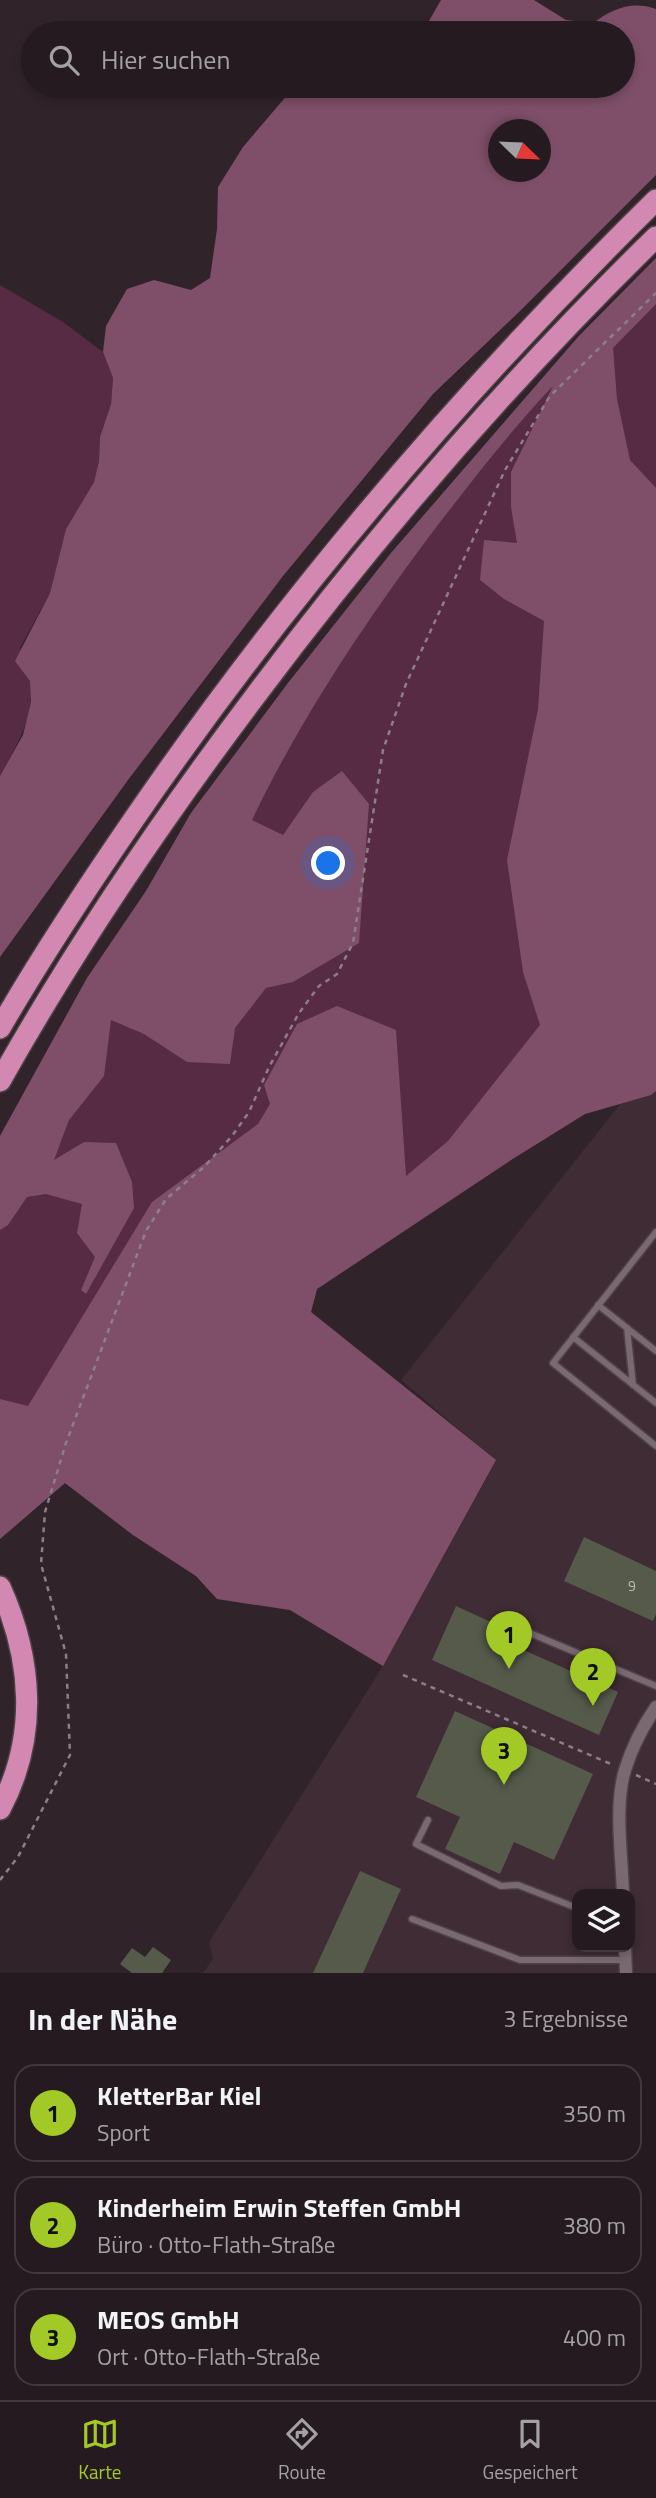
<!DOCTYPE html>
<html lang="de">
<meta charset="utf-8">
<style>
body{margin:0;font-family:"Titillium Web",sans-serif;background:#31272d;color:#f1f3f6}
.controls{position:absolute;right:21px;bottom:21px;display:grid;overflow:hidden;border-radius:14px;box-shadow:0 4px 10px #0003}
.controls button{width:63px;height:63px;display:grid;place-items:center;padding:0;border:0;border-bottom:2px solid #42383e;background:#251a20;color:#f1f3f6;font:35px sans-serif}
.compass{position:absolute;left:488px;top:119px;width:63px;height:63px;border-radius:50%;background:#251a20;box-shadow:0 4px 10px #0003;rotate:113deg}
.you{position:absolute;left:329px;top:864px;width:24px;height:24px;margin:-18px;border:5px solid #fff;border-radius:50%;background:#1a73e8;box-shadow:0 0 0 10px #1a73e833}
.badge{display:grid;place-items:center;width:46px;height:46px;border-radius:50%;background:#a3c927;color:#111;font-size:23px;font-weight:700}
.pin{position:absolute;translate:-50% -58px;filter:drop-shadow(0 2px 4px #0008)}
.pin::after{content:'';position:absolute;top:37px;width:24px;height:21px;background:inherit;clip-path:polygon(0 0,100% 0,50% 100%)}
.list{margin:0;padding:0;list-style:none}
h2{display:flex;justify-content:space-between;align-items:center;height:91px;margin:0;padding:0 28px;font-size:30px}
h2 small{font-size:23px;font-weight:400;color:#a3a1a5}
.list li{display:grid;grid-template-columns:46px 1fr auto;gap:21px;align-items:center;box-sizing:border-box;height:98px;margin:0 14px 14px;padding:0 14px;border:2px solid #42383e;border-radius:21px}
.list b{display:block;font-size:26px;white-space:nowrap}
.list p{margin:0;font-size:23px;white-space:nowrap;color:#a3a1a5}
.list em{font-size:23px;font-style:normal;color:#a3a1a5}
.icon{flex:none;width:38px;height:38px;fill:none;stroke:currentColor;stroke-width:2;stroke-linecap:round;stroke-linejoin:round}
.map{position:relative;flex:none;width:656px;height:1973px;overflow:hidden}
.search{position:absolute;background:#251a20;box-shadow:0 4px 10px #0003;left:21px;right:21px;top:21px;height:77px;display:flex;align-items:center;gap:18px;box-sizing:border-box;padding:0 24px;border-radius:38px;color:#a3a1a5;font-size:26px}
.sheet{height:427px;background:#251a20}
nav{display:flex;justify-content:space-around;align-items:center;box-sizing:border-box;height:98px;border-top:2px solid #42383e;background:#251a20;font-size:19px;color:#a3a1a5}
nav a{display:grid;justify-items:center;gap:4px}
nav .on{color:#a3c927}
.map>svg:first-child{display:block}
.built{fill:#3f2c35;fill-rule:evenodd}
.green{fill:#562b43}
.forest{fill:#7f4f69;fill-rule:evenodd}
.building{fill:#555a4b}
.lines{fill:none;stroke-linecap:round;stroke-linejoin:round}
.lane-casing{stroke:#4d4248;stroke-width:9}
.street-casing{stroke:#4d4248;stroke-width:15}
.highway-casing{stroke:#4d4248;stroke-width:24}
.path{stroke:#8c8086;stroke-width:2.5;stroke-dasharray:5 5;stroke-linecap:butt}
.lane{stroke:#7a6971;stroke-width:6}
.street{stroke:#7a6971;stroke-width:12}
.highway{stroke:#d288b0;stroke-width:21}
.labels{text-anchor:middle;dominant-baseline:central;stroke-width:5;stroke-linejoin:round;paint-order:stroke}
.number-label{font-size:14px;fill:#c0baba}
</style>
<div class="map">
<svg width="656" height="1973" viewBox="0 0 656 1973">
<rect width="100%" height="100%" fill="#31232a"/>
<path class="built" d="M656 1059V1973H203L213 1959 209 1942 383 1666 496 1461 401 1380ZM577 1894H630V1947H577Z"/>
<path class="green" d="M656 258V1091L651 1095 585 1114 511 1160 317 1289 311 1312 496 1460 383 1666 290 1610 217 1599 196 1576 133 1535 65 1483 0 1539V1136L87 978 146 891 191 813 288 683 391 553 578 337Z
M0 285 63 322 103 352 113 378 111 404 100 437 99 461 94 482 66 529 50 593 20 648C24 659 29 670 30 681 36 715 16 747 0 776Z"/>
<path class="forest" d="M441 0H534L566 20 593 23C612 9 632 0 656 9V175L519 312 433 394 283 576 128 780 0 957V776L23 735 31 702 30 681 15 661 50 593 66 529 94 482 99 461 100 437 111 404 113 378 103 352 106 326 127 289 154 280 191 290 210 278 217 229 218 187 243 147 295 86H381L390 90 393 86H623V33H422ZM498 130H540V172H498Z
M656 258V304L613 348 617 399 630 460 656 488V1091L651 1095 585 1114 511 1160 317 1289 311 1312 496 1460 383 1666 290 1610 217 1599 196 1576 133 1535 65 1483 0 1539V1399L28 1406 152 1202 258 1124 270 1104 264 1085 297 1024 337 1006 396 1030 406 1176 448 1141 540 1025 523 972 507 860 538 709 544 621 504 599 480 580 484 540 517 543 511 507V472L553 386C510 431 472 481 434 530 366 621 301 717 252 820L283 835 313 792 342 771 369 804 359 943 293 982 266 988 235 1028 230 1064 187 1062 144 1034 111 1020 104 1076 69 1120 54 1160 84 1142 116 1143 132 1182 134 1208 86 1294 81 1290 95 1257 77 1233 82 1204 46 1194 27 1197 8 1225 0 1230V1136L87 978 146 891 191 813 288 683 391 553 578 337Z"/>
<path class="building" d="M584 1537 656 1571V1614L653 1621 564 1581Z
M456 1606 513 1632 508 1643 618 1692 599 1735 432 1660Z
M455 1711 593 1774 554 1860 514 1842 500 1874 445 1849 460 1817 416 1797Z
M360 1871 401 1889 363 1973H313Z
M153 1947 171 1960 162 1973H132L120 1964 132 1948 145 1957Z"/>
<g class="lines">
<defs>
<path id="lane" d="M656 1232 553 1363 656 1446
M598 1305 656 1351
M627 1328 633 1385
M573 1337 656 1403
M513 1626 656 1686
M428 1820 416 1844 501 1886 518 1885 577 1908
M412 1919 520 1960H625"/>
<path id="street" d="M623 1894C622 1856 614 1806 625 1770 632 1747 643 1726 656 1707
M625 1947 626 1973"/>
<path id="highway" d="M0 1028C41 957 86 889 132 822 286 597 462 391 656 200
M0 1081C76 946 163 818 256 695 378 532 511 379 656 237
M0 1587C33 1660 38 1738 0 1809"/>
</defs>
<use href="#lane" class="lane-casing"/>
<use href="#street" class="street-casing"/>
<use href="#highway" class="highway-casing"/>
<path class="path" d="M403 1675 611 1764
M636 1775 656 1784
M0 1880 18 1857 70 1755 66 1654 41 1564 45 1512 66 1443 146 1231 166 1199 204 1167 232 1136 249 1112 269 1067 299 1013 319 986 337 974 353 943 383 750 406 684 505 470 550 396 656 293"/>
<use href="#lane" class="lane"/>
<use href="#street" class="street"/>
<use href="#highway" class="highway"/>
</g>
<g class="labels">
<g class="number-label">
<text x="632" y="1585">9</text>
</g>
</g>
</svg>
<div class="controls">
<button><svg class="icon" aria-label="layers" viewBox="0 0 24 24"><path d="M12 4l9 5-9 5-9-5zM3 14l9 5 9-5"/></svg></button>
</div>
<svg class="compass" viewBox="-18 -18 36 36"><path d="M0-13l5 13h-10z" fill="#e53935"/><path d="M0 13l5-13h-10z" fill="#a3a1a5"/></svg>
<div class="you"></div>
<div class="pin badge" style="left:509px;top:1669px">1</div>
<div class="pin badge" style="left:593px;top:1706px">2</div>
<div class="pin badge" style="left:504px;top:1785px">3</div>
<div class="search"><svg class="icon" aria-label="search" viewBox="0 0 24 24"><circle cx="10" cy="10" r="6"/><path d="M15 15l6 6"/></svg>Hier suchen</div>
</div>
<section class="sheet">
<h2>In der Nähe<small>3 Ergebnisse</small></h2>
<ul class="list">
<li><span class="badge">1</span><div><b>KletterBar Kiel</b><p>Sport</p></div><em>350 m</em></li>
<li><span class="badge">2</span><div><b>Kinderheim Erwin Steffen GmbH</b><p>Büro · Otto-Flath-Straße</p></div><em>380 m</em></li>
<li><span class="badge">3</span><div><b>MEOS GmbH</b><p>Ort · Otto-Flath-Straße</p></div><em>400 m</em></li>
</ul>
</section>
<nav>
<a class="on"><svg class="icon" aria-label="map" viewBox="0 0 24 24"><path d="M3 6l6-2 6 2 6-2v14l-6 2-6-2-6 2zM9 4v14M15 6v14"/></svg>Karte</a>
<a><svg class="icon" aria-label="directions" viewBox="0 0 24 24"><path d="M12 3l9 9-9 9-9-9zM9 14v-3h6M13 9l2 2-2 2"/></svg>Route</a>
<a><svg class="icon" aria-label="saved" viewBox="0 0 24 24"><path d="M7 4h10v16l-5-4-5 4z"/></svg>Gespeichert</a>
</nav>
